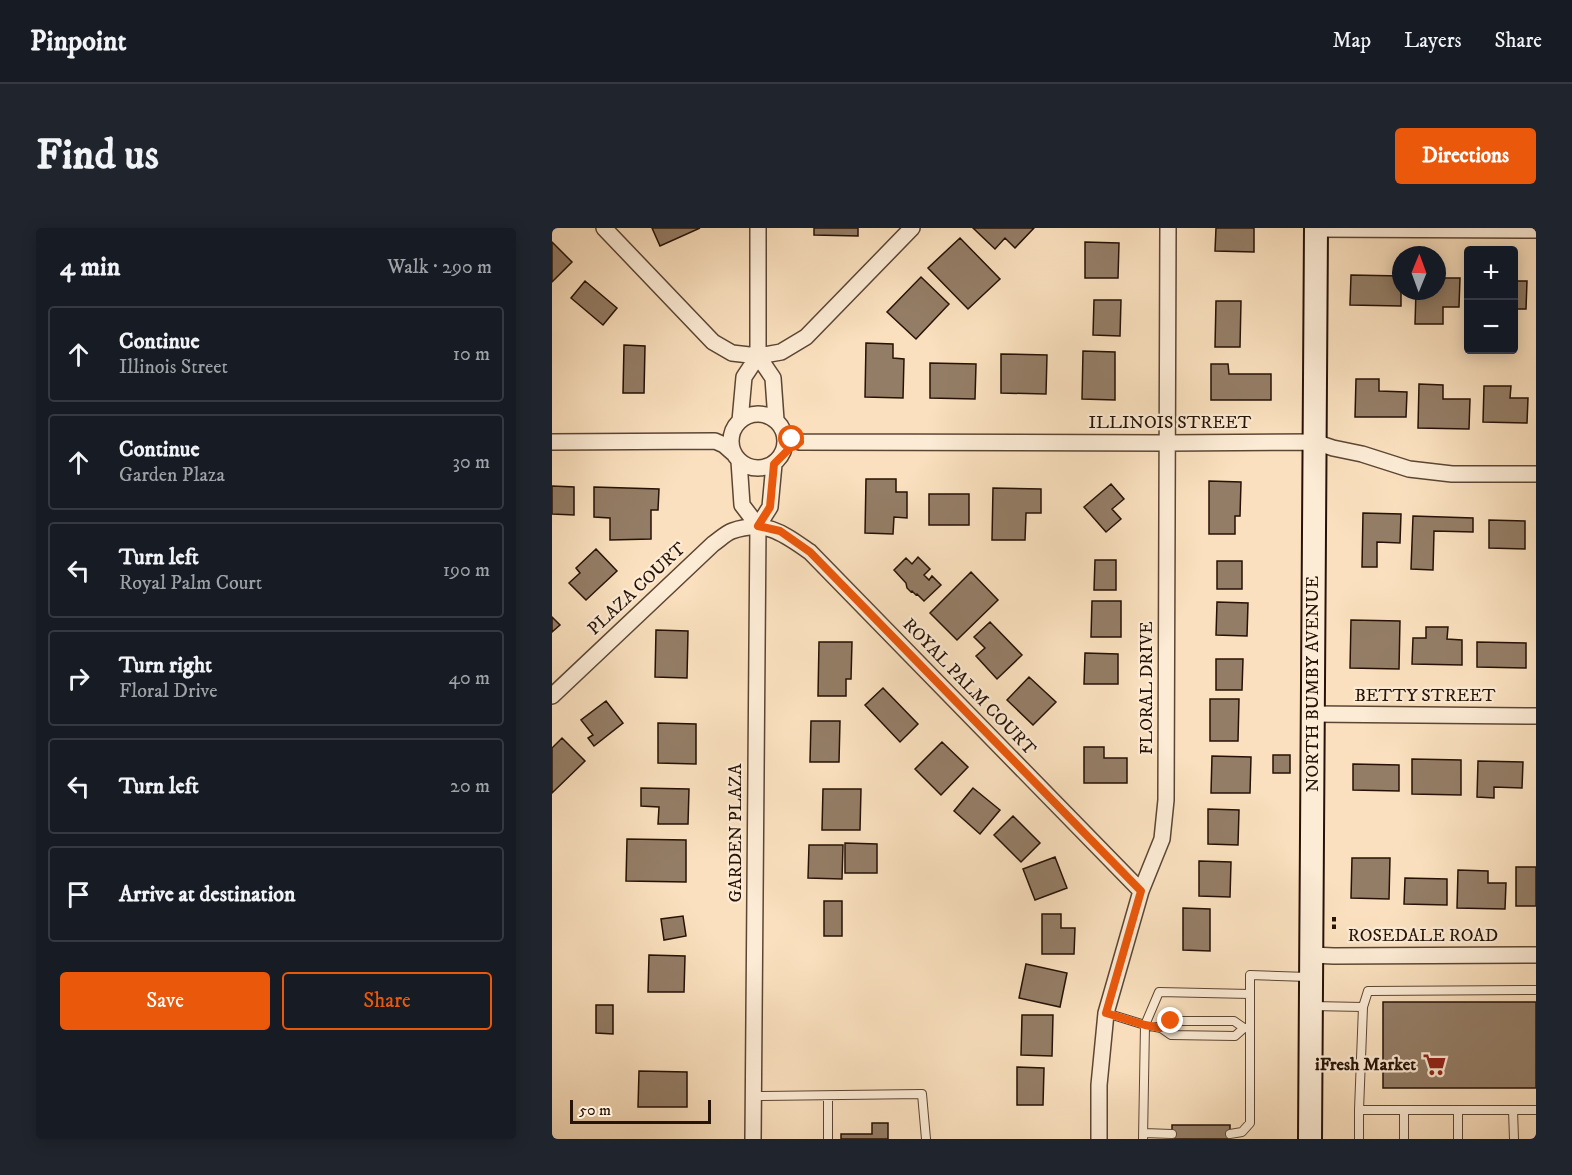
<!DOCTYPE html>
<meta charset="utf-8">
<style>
body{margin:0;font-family:"IM FELL DW Pica",serif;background:#20242c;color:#f1f3f6}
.controls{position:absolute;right:18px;top:18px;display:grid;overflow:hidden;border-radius:6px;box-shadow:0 3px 15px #0003}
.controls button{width:54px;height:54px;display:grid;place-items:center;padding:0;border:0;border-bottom:2px solid #363941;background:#171b24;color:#f1f3f6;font:30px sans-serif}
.compass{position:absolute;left:840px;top:18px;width:54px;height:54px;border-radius:50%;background:#171b24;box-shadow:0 3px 15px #0003;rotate:1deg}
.scale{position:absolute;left:18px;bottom:15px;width:141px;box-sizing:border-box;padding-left:6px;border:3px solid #261206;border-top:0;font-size:16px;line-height:21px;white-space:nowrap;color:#261206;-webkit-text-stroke:4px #fcebd5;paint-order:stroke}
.stop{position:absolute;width:18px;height:18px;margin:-14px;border:4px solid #ea580c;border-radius:50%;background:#fff}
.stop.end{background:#ea580c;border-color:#fff;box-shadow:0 2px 6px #0008}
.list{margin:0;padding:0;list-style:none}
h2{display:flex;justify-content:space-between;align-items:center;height:78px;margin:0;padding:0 24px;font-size:26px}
h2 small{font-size:20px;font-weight:400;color:#9ea1a6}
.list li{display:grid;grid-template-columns:39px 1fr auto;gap:18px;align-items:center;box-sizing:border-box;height:96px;margin:0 12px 12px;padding:0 12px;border:2px solid #363941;border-radius:6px}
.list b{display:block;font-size:22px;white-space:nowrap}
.list p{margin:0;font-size:20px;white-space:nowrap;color:#9ea1a6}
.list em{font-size:20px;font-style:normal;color:#9ea1a6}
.actions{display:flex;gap:12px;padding:18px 24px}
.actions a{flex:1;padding:14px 0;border:2px solid #ea580c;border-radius:6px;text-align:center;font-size:21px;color:#ea580c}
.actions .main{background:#ea580c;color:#fff}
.icon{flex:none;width:33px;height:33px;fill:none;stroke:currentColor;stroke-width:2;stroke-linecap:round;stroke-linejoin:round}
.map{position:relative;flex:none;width:984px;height:911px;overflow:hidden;border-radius:6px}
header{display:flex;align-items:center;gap:36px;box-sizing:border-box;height:84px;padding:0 30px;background:#171b24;border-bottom:2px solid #363941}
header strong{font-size:28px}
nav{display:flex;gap:33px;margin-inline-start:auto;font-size:21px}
.intro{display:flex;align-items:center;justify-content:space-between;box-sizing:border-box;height:144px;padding:0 36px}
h1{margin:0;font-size:42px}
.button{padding:15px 27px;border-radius:6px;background:#ea580c;color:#fff;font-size:21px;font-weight:700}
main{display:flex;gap:36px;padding:0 36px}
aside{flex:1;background:#171b24;border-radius:6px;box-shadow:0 3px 15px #0003}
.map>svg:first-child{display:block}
.building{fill:#947d66;stroke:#261206;stroke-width:1.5}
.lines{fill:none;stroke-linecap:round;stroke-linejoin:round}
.lane-casing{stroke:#5b4634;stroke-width:10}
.street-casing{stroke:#5b4634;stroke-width:18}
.secondary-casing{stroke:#261206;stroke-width:26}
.path{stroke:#261206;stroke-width:4;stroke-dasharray:4.5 3;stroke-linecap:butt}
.lane{stroke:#fcebd5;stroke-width:8}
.street{stroke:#fcebd5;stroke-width:15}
.secondary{stroke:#fcebd5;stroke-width:22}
.route{stroke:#ea580c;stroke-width:8}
.labels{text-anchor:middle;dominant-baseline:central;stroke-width:4.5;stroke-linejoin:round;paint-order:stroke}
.street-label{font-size:18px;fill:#261206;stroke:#fcebd5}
.poi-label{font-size:18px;font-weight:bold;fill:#261206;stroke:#fcebd5;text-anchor:end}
</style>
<header>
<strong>Pinpoint</strong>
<nav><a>Map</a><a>Layers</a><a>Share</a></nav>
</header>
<div class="intro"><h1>Find us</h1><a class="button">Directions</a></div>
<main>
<aside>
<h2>4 min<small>Walk · 290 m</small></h2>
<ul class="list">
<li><svg class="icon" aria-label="ahead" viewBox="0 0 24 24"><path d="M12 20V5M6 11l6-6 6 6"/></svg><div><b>Continue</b><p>Illinois Street</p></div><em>10 m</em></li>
<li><svg class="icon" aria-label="ahead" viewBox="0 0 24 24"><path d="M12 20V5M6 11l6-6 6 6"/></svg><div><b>Continue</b><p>Garden Plaza</p></div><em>30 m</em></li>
<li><svg class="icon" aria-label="left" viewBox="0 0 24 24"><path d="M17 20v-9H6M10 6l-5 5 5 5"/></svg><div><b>Turn left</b><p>Royal Palm Court</p></div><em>190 m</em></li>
<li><svg class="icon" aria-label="right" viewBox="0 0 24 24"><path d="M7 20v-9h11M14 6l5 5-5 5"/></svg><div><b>Turn right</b><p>Floral Drive</p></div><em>40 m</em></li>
<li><svg class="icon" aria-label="left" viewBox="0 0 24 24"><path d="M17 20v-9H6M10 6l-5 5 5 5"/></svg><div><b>Turn left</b></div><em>20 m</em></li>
<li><svg class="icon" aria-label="arrive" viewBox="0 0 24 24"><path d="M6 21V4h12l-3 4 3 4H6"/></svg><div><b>Arrive at destination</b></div></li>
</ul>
<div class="actions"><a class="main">Save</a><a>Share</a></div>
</aside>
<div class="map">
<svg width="984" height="911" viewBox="0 0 984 911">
<rect width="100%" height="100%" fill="#fae0be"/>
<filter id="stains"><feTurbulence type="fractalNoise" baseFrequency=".00333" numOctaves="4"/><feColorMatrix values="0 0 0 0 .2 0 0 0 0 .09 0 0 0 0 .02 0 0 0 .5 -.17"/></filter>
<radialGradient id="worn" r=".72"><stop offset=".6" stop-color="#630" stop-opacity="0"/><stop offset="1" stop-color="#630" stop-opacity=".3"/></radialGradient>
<path class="building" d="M100 0H148L108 18Z
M262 0H306V8L262 7Z
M421 0H482L463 20 453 10 443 21Z
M664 0H702V24L663 23Z
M408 10 448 51 416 81 376 40Z
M0 14 20 34 0 54Z
M533 14 567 15 566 50H533Z
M799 47 849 48V78L798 77Z
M369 49 397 76 364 111 335 84Z
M885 50H908L907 79H891V96H863L864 63H885Z
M33 53 65 80 51 97 19 70Z
M962 53H975L974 81H962Z
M542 72H569L568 108 541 107Z
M664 73H689L688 119H663Z
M314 115 341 116V130L352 131 351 170 313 169Z
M72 117 93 118 92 165H71Z
M531 123 563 124V172L530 171Z
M449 126 495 127 494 166 449 165Z
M378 135 424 136 423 171 378 170Z
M659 136H676L677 146H719V172H659Z
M804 151H827V163L855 164 854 189H803Z
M867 156 891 157V171H918L917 201 866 200Z
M932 158H959L958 170H976L975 195 931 194Z
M314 251H344V264H355V290L342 289 341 306 313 305Z
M657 253 689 254 688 288H683V306H657Z
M559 256 572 271 560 281 569 291 554 304 532 279Z
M0 258 22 259V287L0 286Z
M42 259 107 261 106 282H99V311L58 312V290L42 289Z
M441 260 489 261V285H474L473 312H440Z
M377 266H417V297H377Z
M811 285 849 286 848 315 825 314V339H810Z
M861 288 921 290V304L882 303 881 342 859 341Z
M937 292 973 293V321L937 320Z
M44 321 65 343 34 372 17 355 28 345 24 340Z
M366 329 378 341 372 347 377 352 380 348 389 357 372 373 365 366 364 367 360 363 359 364 355 360 354 355 342 342 354 330 360 336Z
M543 332H564V362H542Z
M665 333H690V361H665Z
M419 344 446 372 405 412 378 385Z
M540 373H569V409H539Z
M665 374 696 375 695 408 664 407Z
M0 389 8 397 0 404Z
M799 392 848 393 847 441 798 440Z
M438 394 470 427 445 451 424 428 433 420 422 409Z
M874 399H896L895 411 910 412V437L860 436 861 410H874Z
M104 402 136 403 135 450 103 449Z
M267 414H300L299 451H294V468H266Z
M925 414 974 415V440L925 439Z
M533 425 566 426V456H532Z
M664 431H691L690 462H664Z
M477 449 504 474 481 497 455 472Z
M331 460 366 496 348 514 313 477Z
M658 471H687L686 513H658Z
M54 473 71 495 42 518 36 510 41 507 29 492Z
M259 493H288L287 534H258Z
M106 495 144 496V536L106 535Z
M10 510 33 533 0 565V520Z
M390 514 416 539 389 567 363 541Z
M532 519H552V530H575V555H532Z
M721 527H738V545H721Z
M660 528 699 529 698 565H659Z
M860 531 909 532V567L860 566Z
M926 533 971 534 970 560 942 559V570L925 569Z
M801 536 847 537V563L801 562Z
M89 560 137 561 136 596H106L107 579 89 578Z
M421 560 448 582 428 606 402 583Z
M271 561H309L308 602H270Z
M656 581 687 582 686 617 656 616Z
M461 588 488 615 469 634 442 607Z
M75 611 134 612V654L74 653Z
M293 615 325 616V645H293Z
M257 617H291L290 651 256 650Z
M503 629 515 660 483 672 471 641Z
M800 630H838L837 671 799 670Z
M647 633 679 634 678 669 647 668Z
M964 639H984V678H964Z
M906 642 936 643V655H954L953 681 905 680Z
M853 650 895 651V677L852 676Z
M272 673H290V708H272Z
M631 680 658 681V723L631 722Z
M490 686H509V700H523L522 726H490Z
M131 688 134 708 112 712 109 691Z
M97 727 133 728 132 764H96Z
M474 736 515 745 508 779 467 770Z
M831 774H984V860H831Z
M44 777H61V806L44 805Z
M470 787H501L500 828 469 827Z
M465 839 492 840 491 877H465Z
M87 843 135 844V879H86Z
M320 895H336V911H289V906H320Z
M620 897H678V911H620Z"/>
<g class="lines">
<defs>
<path id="lane" d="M760 778 811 779 807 882H961L962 911
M811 779 816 763 984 762
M554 785 593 797 591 911
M609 800 619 793H682L692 800H696
M692 800 683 808 619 807 609 800 593 797 607 764 698 766
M202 868 370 866 374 911
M276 868V911
M852 882V911
M906 882V911
M961 882H984
M592 905 620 906
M678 906 690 904 698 895V747L756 749
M807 911V882"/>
<path id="street" d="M52 0 161 114 180 125 206 128 229 124 254 109 360 0
M206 0V128L221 150 224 192
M764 1 984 2
M179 213a27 27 0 1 1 54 0a27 27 0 1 1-54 0Z
M188 193 192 149 206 128
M231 203 240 211 248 214 615 215 763 214 781 220 810 226 857 241 900 246H984
M0 214 163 213 172 217 181 225
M187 233 190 277 206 298
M0 468 161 316C167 312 174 305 180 303 214 291 232 306 258 324L589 663
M761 486 984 488
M759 727 782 728 984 727
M201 911 206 298 218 279 222 236
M547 911V857L554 785 589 663 610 611 614 572 616 0"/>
<path id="secondary" d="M758 911 764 0"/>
</defs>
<use href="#lane" class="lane-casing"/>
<use href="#street" class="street-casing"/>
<use href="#secondary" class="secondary-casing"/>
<path class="path" d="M782 689V701"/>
<use href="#lane" class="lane"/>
<use href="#street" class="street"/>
<use href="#secondary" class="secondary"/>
</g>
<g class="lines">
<path class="route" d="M240 211 248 214 240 218 222 236 218 279 206 298 228 303 258 324 589 663 554 785 593 797 609 800 619 793"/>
</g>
<defs>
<symbol id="supermarket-bare" viewBox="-9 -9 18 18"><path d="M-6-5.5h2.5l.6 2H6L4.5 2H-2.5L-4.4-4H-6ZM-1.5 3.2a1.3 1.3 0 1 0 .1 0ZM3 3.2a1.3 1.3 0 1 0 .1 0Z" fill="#8f2418" stroke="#fcebd5" stroke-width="2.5" paint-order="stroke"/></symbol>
</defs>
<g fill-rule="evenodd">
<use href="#supermarket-bare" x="866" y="820" width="33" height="33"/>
</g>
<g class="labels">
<g class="street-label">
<text x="618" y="195">ILLINOIS STREET</text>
<text transform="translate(85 361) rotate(-43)">PLAZA COURT</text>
<text transform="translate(761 456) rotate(-90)">NORTH BUMBY AVENUE</text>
<text transform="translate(417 459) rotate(46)">ROYAL PALM COURT</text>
<text transform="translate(595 460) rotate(-90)">FLORAL DRIVE</text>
<text x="873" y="468">BETTY STREET</text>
<text transform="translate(184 605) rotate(-90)">GARDEN PLAZA</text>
<text x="871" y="708">ROSEDALE ROAD</text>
</g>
<g class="poi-label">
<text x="864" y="837">iFresh Market</text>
</g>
</g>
<rect width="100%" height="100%" filter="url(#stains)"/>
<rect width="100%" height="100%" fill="url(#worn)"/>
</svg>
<div class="controls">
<button>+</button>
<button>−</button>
</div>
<svg class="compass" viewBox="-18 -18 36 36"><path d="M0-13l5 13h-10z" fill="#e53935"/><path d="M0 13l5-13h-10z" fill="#9ea1a6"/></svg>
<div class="scale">50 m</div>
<div class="stop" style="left:240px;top:211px"></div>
<div class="stop end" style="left:619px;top:793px"></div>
</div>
</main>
